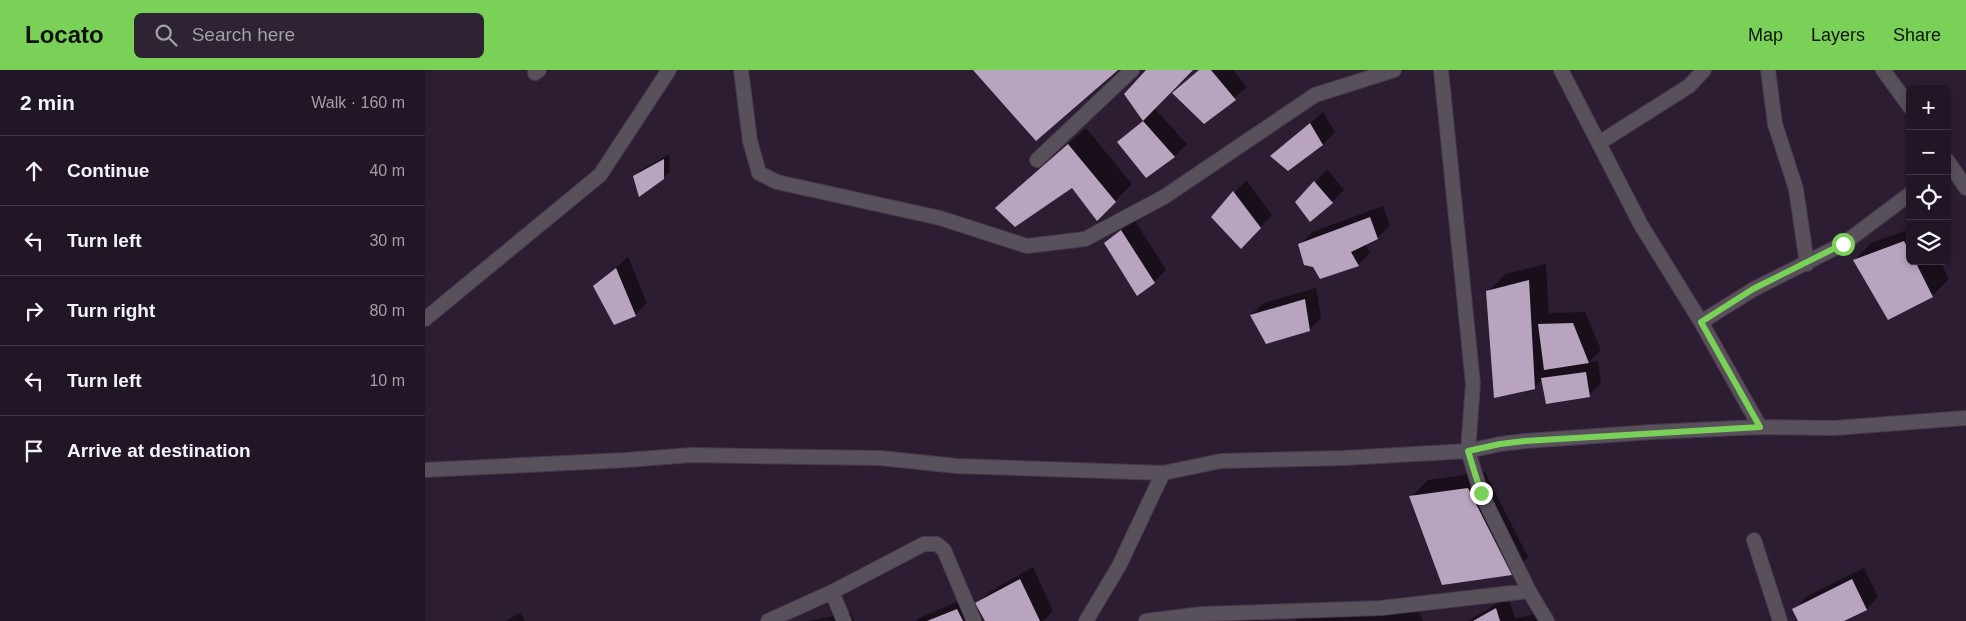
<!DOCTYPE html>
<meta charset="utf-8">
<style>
body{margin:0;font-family:Arial,sans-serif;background:#2e2332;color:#f1f3f6}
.controls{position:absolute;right:15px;top:15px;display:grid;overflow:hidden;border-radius:8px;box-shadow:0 2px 8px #0003}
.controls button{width:45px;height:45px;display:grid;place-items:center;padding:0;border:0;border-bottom:1px solid #3f3543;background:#221626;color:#f1f3f6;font:25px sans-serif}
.stop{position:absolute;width:15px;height:15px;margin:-11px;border:4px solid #7ad157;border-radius:50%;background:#fff}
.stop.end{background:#7ad157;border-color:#fff;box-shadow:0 1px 5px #0008}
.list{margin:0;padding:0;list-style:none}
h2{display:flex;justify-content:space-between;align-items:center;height:65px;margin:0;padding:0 20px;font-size:21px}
h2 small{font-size:16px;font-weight:400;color:#a29fa7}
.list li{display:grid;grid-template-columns:32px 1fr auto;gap:15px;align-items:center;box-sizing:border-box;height:70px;padding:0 20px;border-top:1px solid #3f3543}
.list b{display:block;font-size:19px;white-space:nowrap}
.list em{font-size:16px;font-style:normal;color:#a29fa7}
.icon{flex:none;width:28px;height:28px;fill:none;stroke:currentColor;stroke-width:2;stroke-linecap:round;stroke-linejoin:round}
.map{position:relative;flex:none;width:1541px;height:551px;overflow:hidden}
header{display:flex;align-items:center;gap:30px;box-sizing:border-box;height:70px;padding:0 25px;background:#7ad157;color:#111}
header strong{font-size:24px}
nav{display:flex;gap:28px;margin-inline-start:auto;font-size:18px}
.search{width:350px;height:45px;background:#2e2332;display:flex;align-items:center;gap:12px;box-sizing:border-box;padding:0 18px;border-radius:8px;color:#a29fa7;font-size:19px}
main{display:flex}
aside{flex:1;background:#221626}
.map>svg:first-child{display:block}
.shadow{fill:#0007}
.building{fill:#b9a4c0}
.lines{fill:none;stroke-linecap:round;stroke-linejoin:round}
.minor-casing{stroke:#493a4e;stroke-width:16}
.minor{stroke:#58505b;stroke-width:14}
.route{stroke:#7ad157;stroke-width:6}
</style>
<header>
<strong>Locato</strong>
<div class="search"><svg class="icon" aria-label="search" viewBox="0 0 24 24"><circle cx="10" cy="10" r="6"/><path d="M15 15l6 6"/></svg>Search here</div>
<nav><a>Map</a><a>Layers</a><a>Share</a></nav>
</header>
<main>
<aside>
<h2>2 min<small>Walk · 160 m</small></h2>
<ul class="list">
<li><svg class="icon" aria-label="ahead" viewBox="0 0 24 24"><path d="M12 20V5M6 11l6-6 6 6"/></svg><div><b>Continue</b></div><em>40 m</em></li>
<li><svg class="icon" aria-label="left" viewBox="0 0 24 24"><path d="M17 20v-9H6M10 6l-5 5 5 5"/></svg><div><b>Turn left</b></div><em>30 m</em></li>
<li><svg class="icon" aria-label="right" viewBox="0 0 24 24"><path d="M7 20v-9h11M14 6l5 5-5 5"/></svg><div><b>Turn right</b></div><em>80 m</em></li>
<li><svg class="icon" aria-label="left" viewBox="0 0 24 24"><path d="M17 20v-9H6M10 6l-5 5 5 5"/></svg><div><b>Turn left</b></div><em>10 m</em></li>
<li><svg class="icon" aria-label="arrive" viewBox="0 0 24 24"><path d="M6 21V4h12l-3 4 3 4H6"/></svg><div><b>Arrive at destination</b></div></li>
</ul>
</aside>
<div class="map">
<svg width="1541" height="551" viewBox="0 0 1541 551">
<rect width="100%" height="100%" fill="#2d1d32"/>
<path class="shadow" d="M723 0H766L729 38 762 74 750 86 721 106 694 73 719 50Z
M774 0H808L822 17 779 53 749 23Z
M898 42 910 62 898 74 847 86Z
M661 58 707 114 672 149 648 117 571 138Z
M244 84 245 102 238 108 209 106 216 100Z
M902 99 919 120 907 132H872Z
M821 110 847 145 828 165 788 147Z
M958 136 965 156 952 168 940 174 945 183 933 195 889 196 875 175 887 162Z
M709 149 741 200 729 212 681 174Z
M1485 159V191H1515L1524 209 1507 226 1429 190 1446 173Z
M203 187 222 233 210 245 170 216Z
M1121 194 1124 245 1126 243 1160 242 1176 280 1164 292 1173 291 1176 313 1164 325 1118 309 1109 317 1063 222 1080 204Z
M891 218 896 248 884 260 826 245 838 233Z
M1060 402 1103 487 1087 504 1018 514 986 427 1003 410Z
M608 497 628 541 618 551H561L552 534 564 522Z
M1439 498 1453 527 1441 539 1417 551H1374L1369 540 1381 527Z
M544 527 551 551H491L494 548Z
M1083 527 1090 548 1116 543 1121 551H1043Z
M990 533 998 551H870L884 538Z
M95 543 100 551H81Z
M426 543 429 551H382Z
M814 543H832L835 551H806Z"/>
<path class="building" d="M548 0H693L611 71Z
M721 0H768L718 51 699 24Z
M774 0H786L811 30 779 54 747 23Z
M718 51 750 87 721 108 692 72Z
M885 53 898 75 863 101 845 86Z
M643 74 691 132 672 151 647 118 590 157 570 138Z
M239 89V109L214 127 208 106Z
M889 111 908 133 885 152 870 132Z
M808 121 836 158 816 179 786 147Z
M945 147 953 169 926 182 934 196 895 209 888 197 879 195 873 174Z
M696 160 730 213 712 226 679 173Z
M1479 171 1485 182V191H1490L1508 227 1463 250 1428 190Z
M191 198 211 246 189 255 168 216Z
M1104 210 1110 319 1069 328 1061 221Z
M880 229 885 261 841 274 825 245Z
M1148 253 1164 293 1119 300 1113 254Z
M1161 302 1165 327 1121 334 1116 308Z
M1043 418 1087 505 1017 515 984 426Z
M595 509 615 551H560L550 533Z
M1427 509 1442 540 1419 551H1373L1367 539Z
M1071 538 1075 551H1048Z
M532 539 538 551H502Z"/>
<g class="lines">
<defs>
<path id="minor" d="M316 0 325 71 334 103 352 112 515 148 602 176 660 169 739 127 890 25 969 0
M1016 0 1048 314 1043 381 1056 423 1104 521 1122 551
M1136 0 1216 155 1276 252 1335 357
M1343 0 1350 54 1371 119 1382 194
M1458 0 1485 37
M110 3 114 0
M1174 73 1264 16 1279 0
M612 90 707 0
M1522 90 1541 118
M0 249 175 105 244 0
M1276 252 1329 219 1418 174 1485 124
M0 400 201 390 266 385 455 388 532 396 738 403 796 391 919 388 1043 381 1075 374 1100 371 1227 362 1335 357 1409 358 1541 348
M1329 470 1355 551
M407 522 419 551
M343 551 407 522 499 474H512L519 480 549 551
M661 551 694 496 738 403
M721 551 777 544 956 538 1104 521"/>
</defs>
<use href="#minor" class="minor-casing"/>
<use href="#minor" class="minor"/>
</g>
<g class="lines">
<path class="route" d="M1056 423 1043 381 1075 374 1100 371 1335 357 1276 252 1328 219 1418 174"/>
</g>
</svg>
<div class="controls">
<button>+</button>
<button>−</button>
<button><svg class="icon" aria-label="locate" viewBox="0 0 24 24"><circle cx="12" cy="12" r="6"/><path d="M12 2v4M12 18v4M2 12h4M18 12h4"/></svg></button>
<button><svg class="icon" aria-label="layers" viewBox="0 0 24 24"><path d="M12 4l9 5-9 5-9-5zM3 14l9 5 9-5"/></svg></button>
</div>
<div class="stop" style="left:1418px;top:174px"></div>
<div class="stop end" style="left:1056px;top:423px"></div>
</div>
</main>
